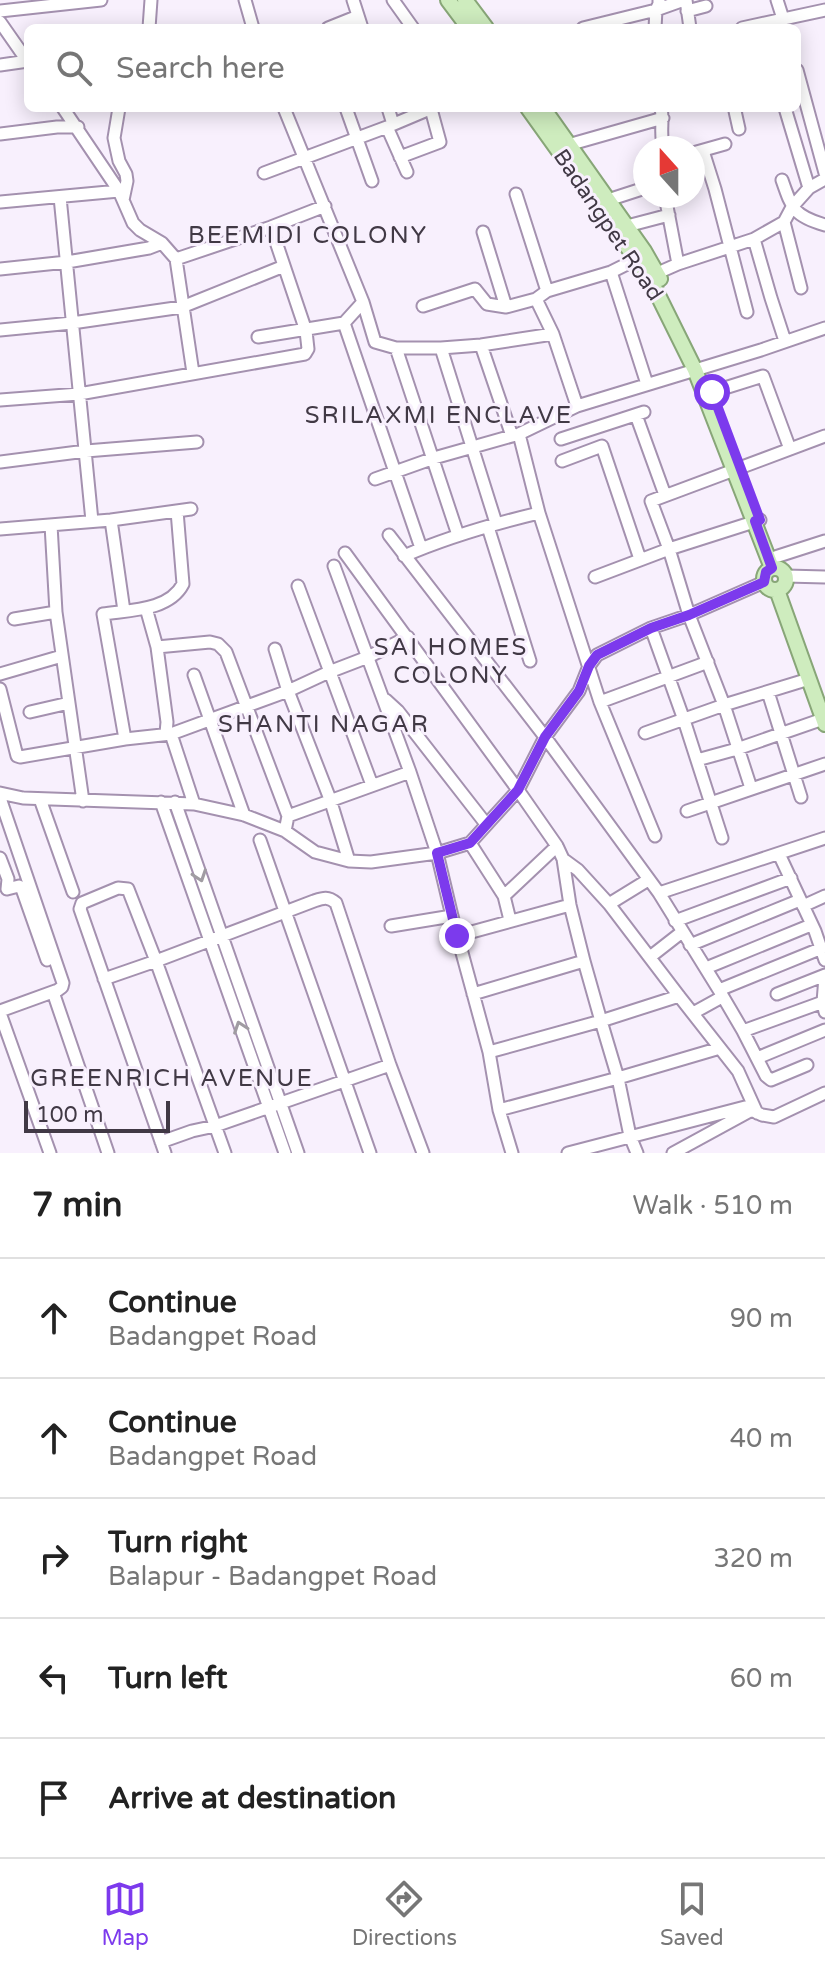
<!DOCTYPE html>
<meta charset="utf-8">
<style>
body{margin:0;font-family:"Varela Round",sans-serif;background:#f6f6f6;color:#222}
.compass{position:absolute;left:633px;top:136px;width:72px;height:72px;border-radius:50%;background:#fff;box-shadow:0 4px 20px #0003;rotate:339deg}
.scale{position:absolute;left:24px;bottom:20px;width:146px;box-sizing:border-box;padding-left:8px;border:4px solid #413945;border-top:0;font-size:22px;line-height:28px;white-space:nowrap;color:#413945;-webkit-text-stroke:6px #f8f0fd;paint-order:stroke}
.stop{position:absolute;width:24px;height:24px;margin:-18px;border:6px solid #7c3aed;border-radius:50%;background:#fff}
.stop.end{background:#7c3aed;border-color:#fff;box-shadow:0 2px 8px #0008}
.list{margin:0;padding:0;list-style:none}
h2{display:flex;justify-content:space-between;align-items:center;height:104px;margin:0;padding:0 32px;font-size:34px}
h2 small{font-size:26px;font-weight:400;color:#767676}
.list li{display:grid;grid-template-columns:52px 1fr auto;gap:24px;align-items:center;box-sizing:border-box;height:120px;padding:0 32px;border-top:2px solid #e0e0e0}
.list b{display:block;font-size:30px;white-space:nowrap}
.list p{margin:0;font-size:26px;white-space:nowrap;color:#767676}
.list em{font-size:26px;font-style:normal;color:#767676}
.icon{flex:none;width:44px;height:44px;fill:none;stroke:currentColor;stroke-width:2;stroke-linecap:round;stroke-linejoin:round}
.map{position:relative;flex:none;width:825px;height:1153px;overflow:hidden}
.search{position:absolute;background:#fff;box-shadow:0 4px 20px #0003;left:24px;right:24px;top:24px;height:88px;display:flex;align-items:center;gap:20px;box-sizing:border-box;padding:0 28px;border-radius:12px;color:#767676;font-size:30px}
.sheet{height:704px;background:#fff}
nav{display:flex;justify-content:space-around;align-items:center;box-sizing:border-box;height:112px;border-top:2px solid #e0e0e0;background:#fff;font-size:22px;color:#767676}
nav a{display:grid;justify-items:center;gap:4px}
nav .on{color:#7c3aed}
.map>svg:first-child{display:block}
.lines{fill:none;stroke-linecap:round;stroke-linejoin:round}
.minor-casing{stroke:#a491af;stroke-width:15}
.major-casing{stroke:#88a678;stroke-width:18}
.minor{stroke:#fff;stroke-width:11}
.major{stroke:#ceecbe;stroke-width:14}
.oneway{stroke:#a09ca2}
.route{stroke:#7c3aed;stroke-width:10}
.labels{text-anchor:middle;dominant-baseline:central;stroke-width:6;stroke-linejoin:round;paint-order:stroke}
.street-label{font-size:22px;fill:#413945;stroke:#f8f0fd}
.neighbourhood-label{font-size:24px;letter-spacing:2px;fill:#413945;stroke:#f8f0fd}
</style>
<div class="map">
<svg width="825" height="1153" viewBox="0 0 825 1153">
<rect width="100%" height="100%" fill="#f8f0fd"/>
<g class="lines">
<defs>
<path id="minor" d="M245 0 253 28
M353 0 362 28
M393 0 413 28
M686 0 690 28
M777 0 786 28
M0 11 101 0
M687 11 706 6
M0 22 28 62
M149 28 151 0
M328 28 358 16
M583 28 656 10 684 0
M655 28 656 10 659 4V0
M742 28 825 10
M0 65 28 61
M797 70 825 173
M63 108 119 191 133 223 140 230 162 243 176 259 193 373
M119 108 114 138 119 161 126 174 127 181 123 200
M284 108 363 302 375 342 396 348 458 535
M346 108 372 181
M388 108 393 124
M661 108C664 121 659 135 664 148
M737 108 735 111 739 129
M785 108 809 188
M387 127 407 172
M0 134 57 127H78
M568 145 663 118
M703 151 715 189 747 312
M693 153 725 144
M400 157 440 142 431 109
M264 173 387 127 432 108
M782 180C792 209 794 216 825 225
M516 194 547 291 611 272 637 259
M665 196 678 264
M60 197 92 521
M608 200 645 188
M0 202 119 191
M784 222 801 288
M627 226 669 215
M483 232 506 307 536 299
M754 239 771 298 785 341
M176 259 271 227 325 206
M0 269 67 262 149 248 162 243
M611 272 647 384
M653 275 678 264 754 239 784 222 792 207 809 188 825 179
M547 291 536 299 553 334 577 406
M423 306 475 289 487 304 506 307
M344 323 421 548
M0 330 72 323 182 307 284 266
M258 337 344 323 363 302
M481 345 512 436
M396 348H441L481 345 553 334
M441 348 496 523
M712 392 763 376 790 449
M0 400 79 394 305 354 308 349 306 331 271 227
M636 415 665 495
M561 439 644 412
M562 461 602 446 640 559
M0 462 86 451 197 442
M375 479 434 458 519 434 577 406 761 350 825 328
M539 513 600 702 655 836
M111 520 124 611
M51 525 56 612 83 801
M488 527 530 661
M0 529 111 520 191 509
M389 535 545 737 659 893 719 990 822 948
M345 553 518 790 557 846 563 859 570 905 584 961
M404 556C448 537 493 524 539 513L519 434
M769 559 825 541
M334 566 410 772 437 853 452 916 489 1052 499 1110 512 1153
M786 576 825 577
M595 577 669 549 760 520
M298 586 372 785
M146 608 157 647 167 722 166 733
M14 619 56 612
M651 628 684 720 722 838
M157 647 210 642 218 644 226 652 288 816 285 831
M275 649 288 691 330 799 349 861
M0 674 62 656
M194 675 244 815
M0 689 17 756 20 757 125 739 171 734 288 691 329 672 368 657 408 637
M768 692 801 797
M386 700 398 711 486 824
M600 702 708 662
M30 712 69 703
M645 733 724 705 809 679
M171 734 194 804
M125 739 103 614C129 610 169 611 183 584L177 511
M697 760 737 749 823 719
M751 788 724 705 689 615 669 549 651 501 825 436
M0 793 23 798 194 804 244 815 285 831 315 852 349 861 371 862 437 853 470 843 518 790 545 737 579 691 589 666 597 655 651 628 689 615 764 582
M0 798 63 983 62 987 58 990 0 1011
M40 799 73 892
M161 802 285 1153
M175 802 298 1153
M687 811 825 764
M288 816 410 772
M260 840 370 1153
M470 843 504 896 510 920
M779 854 815 931 825 960
M0 858 8 879 7 889
M563 859 578 870 609 904 679 996 738 1071 757 1113
M7 889 19 886 22 889 47 960
M659 893 825 838
M504 896 557 846
M609 904 648 880
M803 906 825 896
M675 921 791 878
M391 926 452 916
M457 936 570 905
M690 945 800 900
M650 957 682 932
M706 968 811 925
M825 977 823 1002 825 1012
M104 979 156 961 314 901C323 898 328 896 336 903L390 1065 423 1153
M719 990 743 1031 766 1076 771 1080 807 1065
M53 992 108 1153
M473 994 584 961 601 1021 489 1052
M777 994 825 975
M0 1013 50 1153
M693 1013 722 997
M743 1031 823 1002
M757 1058 825 1030
M499 1110 618 1078 720 1048
M161 1142 192 1131 215 1126 390 1065
M165 1153 80 909 82 903 118 888 128 889 156 961 225 1153
M568 1153 745 1107 762 1115 774 1117 825 1093
M637 1153 630 1136 618 1078 601 1021 679 996
M673 1153 752 1110"/>
<path id="major" d="M448 0 469 28
M465 0 486 28
M528 108 649 277 695 370 772 568
M543 108 644 251 660 279
M764 579a11 11 0 1 1 22 0a11 11 0 1 1-22 0Z
M777 590 825 724"/>
</defs>
<use href="#minor" class="minor-casing"/>
<use href="#major" class="major-casing"/>
<use href="#minor" class="minor"/>
<use href="#major" class="major"/>
</g>
<defs><path id="oneway-chevron" d="M-2-3.5L2.5 0L-2 3.5" fill="none" stroke-width="1.6" stroke-linecap="round" stroke-linejoin="round" transform="scale(2)"/></defs>
<g class="oneway">
<use href="#oneway-chevron" transform="translate(200 876) rotate(71)"/>
<use href="#oneway-chevron" transform="translate(240 1027) rotate(-109)"/>
</g>
<g class="lines">
<path class="route" d="M457 936 437 853 470 843 518 790 545 737 579 691 589 666 597 655 651 628 689 615 764 582 766 572 772 568 755 521 760 520 712 392"/>
</g>
<g class="labels">
<g class="street-label">
<text transform="translate(608 225) rotate(56)">Badangpet Road</text>
</g>
<g class="neighbourhood-label">
<text x="308" y="235">BEEMIDI COLONY</text>
<text x="439" y="415">SRILAXMI ENCLAVE</text>
<text x="451" y="647">SAI HOMES<tspan x="451" dy="28">COLONY</tspan></text>
<text x="324" y="724">SHANTI NAGAR</text>
<text x="172" y="1078">GREENRICH AVENUE</text>
</g>
</g>
</svg>
<svg class="compass" viewBox="-18 -18 36 36"><path d="M0-13l5 13h-10z" fill="#e53935"/><path d="M0 13l5-13h-10z" fill="#767676"/></svg>
<div class="scale">100 m</div>
<div class="stop" style="left:712px;top:392px"></div>
<div class="stop end" style="left:457px;top:936px"></div>
<div class="search"><svg class="icon" aria-label="search" viewBox="0 0 24 24"><circle cx="10" cy="10" r="6"/><path d="M15 15l6 6"/></svg>Search here</div>
</div>
<section class="sheet">
<h2>7 min<small>Walk · 510 m</small></h2>
<ul class="list">
<li><svg class="icon" aria-label="ahead" viewBox="0 0 24 24"><path d="M12 20V5M6 11l6-6 6 6"/></svg><div><b>Continue</b><p>Badangpet Road</p></div><em>90 m</em></li>
<li><svg class="icon" aria-label="ahead" viewBox="0 0 24 24"><path d="M12 20V5M6 11l6-6 6 6"/></svg><div><b>Continue</b><p>Badangpet Road</p></div><em>40 m</em></li>
<li><svg class="icon" aria-label="right" viewBox="0 0 24 24"><path d="M7 20v-9h11M14 6l5 5-5 5"/></svg><div><b>Turn right</b><p>Balapur - Badangpet Road</p></div><em>320 m</em></li>
<li><svg class="icon" aria-label="left" viewBox="0 0 24 24"><path d="M17 20v-9H6M10 6l-5 5 5 5"/></svg><div><b>Turn left</b></div><em>60 m</em></li>
<li><svg class="icon" aria-label="arrive" viewBox="0 0 24 24"><path d="M6 21V4h12l-3 4 3 4H6"/></svg><div><b>Arrive at destination</b></div></li>
</ul>
</section>
<nav>
<a class="on"><svg class="icon" aria-label="map" viewBox="0 0 24 24"><path d="M3 6l6-2 6 2 6-2v14l-6 2-6-2-6 2zM9 4v14M15 6v14"/></svg>Map</a>
<a><svg class="icon" aria-label="directions" viewBox="0 0 24 24"><path d="M12 3l9 9-9 9-9-9zM9 14v-3h6M13 9l2 2-2 2"/></svg>Directions</a>
<a><svg class="icon" aria-label="saved" viewBox="0 0 24 24"><path d="M7 4h10v16l-5-4-5 4z"/></svg>Saved</a>
</nav>
